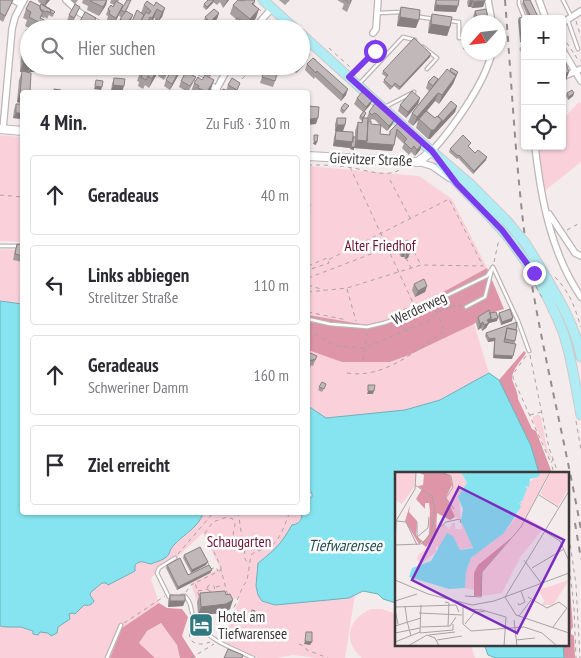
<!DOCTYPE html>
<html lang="de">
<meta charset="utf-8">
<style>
body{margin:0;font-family:"PT Sans Narrow",sans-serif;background:#f7f7f7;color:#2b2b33}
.controls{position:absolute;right:15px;top:15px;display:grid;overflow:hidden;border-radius:5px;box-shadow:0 1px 4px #0004}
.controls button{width:45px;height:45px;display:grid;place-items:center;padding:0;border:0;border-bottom:1px solid #e1e1e2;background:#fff;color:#2b2b33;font:25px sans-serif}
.compass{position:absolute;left:461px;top:15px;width:45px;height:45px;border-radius:50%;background:#fff;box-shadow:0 1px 4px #0004;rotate:243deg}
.stop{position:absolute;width:15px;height:15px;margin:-11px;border:4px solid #7c3aed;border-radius:50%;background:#fff}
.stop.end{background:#7c3aed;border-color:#fff;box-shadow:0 1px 5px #0008}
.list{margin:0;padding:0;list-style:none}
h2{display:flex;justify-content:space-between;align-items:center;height:65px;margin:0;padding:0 20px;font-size:21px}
h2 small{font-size:16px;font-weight:400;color:#7c7c81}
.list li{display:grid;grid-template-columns:32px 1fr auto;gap:15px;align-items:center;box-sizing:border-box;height:80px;margin:0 10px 10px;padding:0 10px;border:1px solid #e1e1e2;border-radius:5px}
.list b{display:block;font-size:19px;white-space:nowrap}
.list p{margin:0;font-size:16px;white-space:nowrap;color:#7c7c81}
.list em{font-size:16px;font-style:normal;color:#7c7c81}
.icon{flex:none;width:28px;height:28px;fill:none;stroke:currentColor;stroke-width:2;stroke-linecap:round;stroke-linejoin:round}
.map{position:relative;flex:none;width:581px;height:658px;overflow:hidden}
.search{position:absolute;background:#fff;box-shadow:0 1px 4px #0004;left:20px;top:20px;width:290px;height:55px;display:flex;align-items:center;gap:12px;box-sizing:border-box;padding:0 18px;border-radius:28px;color:#7c7c81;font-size:19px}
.panel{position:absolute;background:#fff;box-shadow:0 1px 4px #0004;left:20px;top:90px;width:290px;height:425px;border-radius:5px}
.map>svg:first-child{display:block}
.green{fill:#fad1da}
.forest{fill:#de95a7}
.water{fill:#85e4ef;stroke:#6fb0b8}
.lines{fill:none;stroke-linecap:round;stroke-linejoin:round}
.service-casing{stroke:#beb5b7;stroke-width:5}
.minor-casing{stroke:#beb5b7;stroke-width:8}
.secondary-casing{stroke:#beb5b7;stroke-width:10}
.primary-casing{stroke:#cccbcc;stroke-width:11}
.path{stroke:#a9a2a3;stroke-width:1;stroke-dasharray:4 4;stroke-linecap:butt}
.service{stroke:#fff;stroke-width:2.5}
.minor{stroke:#fff;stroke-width:5.5}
.secondary{stroke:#fff;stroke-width:8}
.primary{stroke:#b0ecf3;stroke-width:9}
.rail{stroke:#948d8e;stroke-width:2;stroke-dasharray:6 6;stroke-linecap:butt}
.primary-bridge-casing{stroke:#cccbcc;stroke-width:11;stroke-linecap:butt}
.path-bridge{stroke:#a9a2a3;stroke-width:1;stroke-dasharray:4 4;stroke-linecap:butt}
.primary-bridge{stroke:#b0ecf3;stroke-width:9}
.wall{fill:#a69e9f;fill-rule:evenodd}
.shaded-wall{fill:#878182}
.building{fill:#c1b8b9;stroke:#878182}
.route{stroke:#7c3aed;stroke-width:6}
.labels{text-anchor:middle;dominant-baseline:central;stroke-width:5;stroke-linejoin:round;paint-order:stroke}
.street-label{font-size:15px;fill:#3c3839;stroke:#fff}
.park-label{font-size:15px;fill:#6a1434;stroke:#fff}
.poi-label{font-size:15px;fill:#3c3839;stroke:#fff;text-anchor:start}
.water-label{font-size:16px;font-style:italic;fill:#245054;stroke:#fff}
.inset-road{fill:none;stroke:#aaa3a4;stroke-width:1}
.view{fill:#7b2cbf;fill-opacity:0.15;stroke:#7b2cbf;stroke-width:2.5}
.inset-edge{fill:none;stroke:#3c3839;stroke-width:2.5}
</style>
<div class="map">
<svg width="581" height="658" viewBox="0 0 581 658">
<rect width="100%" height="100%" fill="#f4ebec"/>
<path class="green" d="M579 102 581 104V162L542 193 536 149 538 146H562V120Z
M0 135 22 137V242L0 241Z
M308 166 419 176 452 199 487 268 396 318 367 325 308 315Z
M0 249 22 250V304L0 301Z
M474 324 489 373 440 400 405 410 326 418 308 406V350L322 355 390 362 409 355Z
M538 414 541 417 547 448 551 457 550 459 533 420V417Z
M203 513H300L302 517 297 524 291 527 284 540 271 553 259 561 258 565 256 586 262 601 276 605 349 598 355 594 345 658H318L293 655 276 658H258L227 644 223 639 240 598 197 602 191 583 220 568 203 533 177 557 158 568 151 579 159 603 122 628 110 658H0V626C8 628 16 626 23 628 49 634 48 634 70 619L69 614 84 605 88 606 91 592 102 583H106L108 585 135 571V565L142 561 147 564C162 554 199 530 203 513Z
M371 609H382L396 614V644H469L472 648 475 658H362C342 641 348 619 371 609Z
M161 623 177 645 180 658H155L139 643 147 631Z"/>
<path class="forest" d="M487 268 504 309 484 315 474 324 409 355 390 362H342L308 350V315L367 325 396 318Z
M524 351 526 353C522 360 511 371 512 379 514 386 518 392 518 399L532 429 536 431 552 473H539L531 446 499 380Z
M567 572 569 577 573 627 571 630V634L574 636 575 658H564L563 644H567Z
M159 603 167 608 182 609 188 617 182 636 196 658H180L177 645 161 623 147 631 139 643 155 658H110L122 628Z"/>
<path class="water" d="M0 301 22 304V512L203 513C200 526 183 535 174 545 169 549 171 554 165 558 161 561 155 562 151 564 144 563 141 559 135 565V571L108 585 106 583H102L91 592 90 595 94 601C92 605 88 606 84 605L75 614 72 613 69 614 70 619 58 627 57 633 51 636 48 633 40 632 38 635 33 634V631L21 627H6L0 626Z
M489 373 499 380 531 446 539 473H396V603L383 599 378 594 363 591 349 598 275 605 262 601 258 595 256 586 258 563C276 549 281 544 292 525 298 524 300 522 302 517L300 513 308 512V499L312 497V493L308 491 309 484 308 479V406L326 418 405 410 440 400Z
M484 644H563L564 658H496L488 655Z"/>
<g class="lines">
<defs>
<path id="service" d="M519 0V4L525 19
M563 0 571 16
M379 13 401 12
M418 15 420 17 434 19
M450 21 459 22V38L468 37
M568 21 578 49
M423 47 437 58 427 69
M522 49 525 47
M359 84 403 37 415 40
M385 107 414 92
M0 246H22
M493 267 518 321 529 351
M466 307 485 297 492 269
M308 319 330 324 367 327 384 323 407 315 487 276 493 267
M182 596H185C194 605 189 611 195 620 207 640 234 649 253 658
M172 597H169L157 573 159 568 175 558
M107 658 121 625"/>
<path id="minor" d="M14 0 21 4
M66 0 80 13 108 29
M488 0 492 22
M539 0 546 19
M562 23 581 11
M254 29 272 8
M373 33 376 29 378 0
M562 49 581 81
M175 66 217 89
M562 77 581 69
M215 92 229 66
M3 129 12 29 15 17 24 0
M535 146C541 199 551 253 581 297
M432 151C453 128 485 83 492 52
M418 162 432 166 449 178
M549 214 575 253 581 256"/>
<path id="secondary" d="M0 129 22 131
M308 156 418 162 432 151"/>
<path id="primary" d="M263 0 295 29
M301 34 414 136 470 184 507 221
M441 164C463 191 490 214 511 241
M540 267C557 296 575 324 581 357
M534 273C545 292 555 311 563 332 572 359 576 388 581 415"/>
</defs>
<use href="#service" class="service-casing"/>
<use href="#minor" class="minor-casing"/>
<use href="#secondary" class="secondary-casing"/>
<use href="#primary" class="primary-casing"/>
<path class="path" d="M253 4 261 11
M576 21 581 37
M562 36 575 55
M301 47 313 58 320 62
M329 48 350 67
M575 55 578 60 581 61
M354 72 375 51 378 44 375 39
M242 79C247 73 253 72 257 66
M308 165C321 165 334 165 347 167 364 169 387 179 401 169
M350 167 414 305 390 316
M390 180 410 218
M0 195 22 197
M308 203 310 204 308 244
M567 230 578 224
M406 258 411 268
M494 262 499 239
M308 266 327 258 329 263 308 270
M555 277C571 294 574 306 581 327
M308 278 408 240 421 265
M308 285 324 290
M347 289 356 321
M308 292 347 288 421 265 483 266 449 199 328 260
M451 307 456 305 462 306
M308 312 347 320
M397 322 405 330
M308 330 336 346 364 348 427 322 437 313 450 307 448 301
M530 355 549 448 558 473
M526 356 513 374V378L551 463
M363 360 367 333
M347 373C384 379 415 351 445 331L435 308
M530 415 541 412
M576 421 581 450
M553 459 551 463 554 473
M238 512 243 543
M567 521 576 585 580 658
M209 541 216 537 221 540 223 543
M567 544 574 608 576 658
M178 554 214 512
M207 561 211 569 216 567 218 571
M221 570V567L205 533 213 522 227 517 233 519 235 525 233 534 244 543 245 559 248 563
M207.5 588a3.5 3.5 0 1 1 7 0a3.5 3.5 0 1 1-7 0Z
M216 587 224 585
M198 591 208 589
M186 592 191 585 195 583
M199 596 195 583 221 570 228 596
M206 615 207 626
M124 623 165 596
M193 626C183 640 196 648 210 642
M222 637 243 586 247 581 251 555C257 550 262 550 269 547 280 542 285 523 290 512
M299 644 304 646 307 650 328 658
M191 658 214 644"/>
<use href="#service" class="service"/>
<use href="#minor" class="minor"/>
<use href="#secondary" class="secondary"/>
<use href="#primary" class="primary"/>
<path class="rail" d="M505 0C512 87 516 175 528 261 542 351 565 440 581 530
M575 523 581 559"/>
<defs>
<path id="primary-bridge" d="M507 221 526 244 540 267
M511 241 534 273"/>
</defs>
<use href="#primary-bridge" class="primary-bridge-casing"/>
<path class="path-bridge" d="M532 280 542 297"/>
<use href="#primary-bridge" class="primary-bridge"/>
</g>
<path class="wall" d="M0 0H13L3 22 0 20Z
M38 0H50L45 6 54 15 52 17 49 15 47 19 45 17 44 18 41 17V18L46 21 43 29H31L25 26 27 20 23 18 26 9 40 6 41 4 38 1Z
M71 0H78L75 4Z
M83 0H107L106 5 99 16 87 10 88 6 82 3Z
M111 0H119L118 2 121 11 114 24 107 20 108 16 106 15 108 9 114 5 110 3Z
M208 0H229L223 8 220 2 217 5 213 2 206 10 203 7 204 4Z
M279 0H290L285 5Z
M337 0H352L347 12 342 9 344 4Z
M436 0 456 12 434 11V6Z
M468 0H485V1L483 7 472 8 471 7H468L467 2Z
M244 1H255L254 5 256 18 247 28 245 26 244 29H231L236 19 230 14 233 5Z
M523 1 539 19H529L522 4Z
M144 5 165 8 162 17 159 21 158 29 147 26 145 29H129L137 10 141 13ZM154 18 156 19 151 27 150 26Z
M129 6 126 11 131 20 125 29H124L117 25 121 17 119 16 121 10Z
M80 7 72 24 67 21 69 15Z
M401 7 416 28 397 26 398 16Z
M475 11 489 22H474L473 17Z
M219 13 217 19 208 28 203 23 205 17Z
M432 14 450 27 447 36 428 33 429 23Z
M96 18 92 29H78L80 21Z
M519 18 525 19V42H520L518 21Z
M26 30H29L23 44 24 36Z
M467 32H468V51L463 49 465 38Z
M24 45 29 66H37L35 72H29L30 69 22 92V119L13 118 14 110 16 104H21V103L17 102 19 80 22 72H20L21 54Z
M474 52H488L486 56Z
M430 57 399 90 394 86 390 90 383 82 386 77 382 74 383 71Z
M313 58 346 95 341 101 315 77 314 79 305 70 307 64Z
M194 66H216L210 77 193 68Z
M260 66H271L269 68 266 66 265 68 269 69 272 66H277L275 81 273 87 260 83 265 68 260 74 257 71 258 68Z
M291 66H303L296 73 291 68Z
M170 69 164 80 158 76 160 70Z
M145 70 158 72 149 88 145 85 143 89 138 86 139 82 137 81 140 72Z
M450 71 458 72 453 84 439 104 435 101 427 111 435 118 457 106 455 112 430 139H428L416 128 418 120 413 126 408 122 412 113 429 91 426 88 428 82 438 79Z
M525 71V82L522 83V79Z
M179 74 170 90 164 86 166 80Z
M114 78 122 92 111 91 112 84Z
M202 80H214L209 92H191L194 83Z
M181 81 193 83 188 92 179 87Z
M240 83 236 92H229L226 91 228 85Z
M567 93H574L573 96 568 100 566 96Z
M357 98 373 99 370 105 364 112 365 116 364 118H367L369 112 395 119 392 125 387 131 381 126 380 134 389 135 390 131 396 125 398 122 422 144 420 150 415 156 411 152 409 155 402 148 404 144 396 136 392 151 354 148V150L350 149V148L333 146 334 137 336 131H335V124L337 118 345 125 343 131 355 137V131L358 122 361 123 362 121 359 118 360 116 363 112 354 104ZM372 119 375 120 380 125 371 124 368 121V120L370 121Z
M420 98 418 104 406 118 398 111 400 105Z
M349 106 347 109 343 114 340 111 341 108Z
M471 143 468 147 475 153 486 160 473 174 458 158 457 159 449 152 450 149Z
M347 240 353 242 352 245 348 247 346 243Z
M17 244 22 245V262L13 260 15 250Z
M401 246 410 252 408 258 405 259 404 257H401L398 252Z
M414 284 427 286 425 292 415 297 412 290Z
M490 313 497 321 489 323 486 328 482 331 481 328 478 330 476 323 478 317Z
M499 313 512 321 501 325 498 316Z
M486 333 515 341 512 359 493 358 494 341 488 342 485 336Z
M317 356 313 366 311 365V367L308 366V359Z
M322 382 326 384 322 392 318 390Z
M184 555 206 565 191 573 183 558Z
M167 565 188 575 212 570 210 573 177 590 166 568Z
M200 593 226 595 230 609 223 613 198 615 197 602Z
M170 595 185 601 183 606 168 607V601Z
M252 610 255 611 252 619 249 618Z"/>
<path class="shaded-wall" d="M47 0H50L44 7 46 1Z
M107 0 106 5 99 16 103 7Z
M214 0 213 3 206 10 207 7Z
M227 0H229L223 8Z
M470 1H473L471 7H468Z
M485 1 483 7 472 8 474 2Z
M123 5 121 11 114 24 116 18Z
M436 5 458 6 456 12 434 11Z
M165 8 162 17 158 21 162 12Z
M157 9 154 18 149 27 152 18Z
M259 9 256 18 247 28 250 19Z
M219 13 217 19 208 28 210 22Z
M133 15 131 20 125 29 127 23Z
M400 17 419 20 416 28 397 26Z
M96 18 92 29H89Z
M431 24 450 27 447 36 428 33Z
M25 39H29V45L23 44Z
M521 39H525V42H520Z
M566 52 562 64V54Z
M431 54 430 57 399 90 400 87Z
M305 60 303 66 296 73 298 67 299 66H301V64Z
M23 63H29V66H30L28 72H20Z
M31 66H37L35 72H29Z
M159 66 158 72 149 88 152 79Z
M181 68 179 74 170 90 172 84Z
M458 72 453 84 439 104 442 95Z
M569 72 563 89H562V74Z
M525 75V82L522 83Z
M214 80 211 89 209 92H207Z
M113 85 124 86 122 92 111 91Z
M95 86 102 87 101 90 94 89Z
M348 89 346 95 341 101 343 95Z
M20 93 22 94V103V100L21 103 17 102Z
M438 93 435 101 413 126 417 117Z
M574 93 573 96 568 100 569 97Z
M420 98 418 104 406 118 408 112Z
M373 99 370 105 364 112 366 107Z
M457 106 455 112 430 139H428L431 130Z
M16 113H22V119L13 118Z
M318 118 316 124 308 125V127V121L310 119Z
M395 119 392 125 387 131 389 126Z
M337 125H345L343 131H335Z
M335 140 353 142 350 148 333 146Z
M357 140 394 145 392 151 354 148V150L350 149 351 147H354Z
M314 141 317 142 316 145 313 144Z
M422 144 420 150 415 156 417 150Z
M487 157 486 160 473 174 474 171Z
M353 242 352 245 348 247 349 244Z
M403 251H406L404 257H401Z
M410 252 408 258 405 259 407 253Z
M427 286 425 292 415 297 418 291Z
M491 318H498L497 321 489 323 486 328 482 331 487 320Z
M513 318 512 321 501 325 502 322Z
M483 322 481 328 478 330 480 324Z
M495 338 494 341 488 342 489 339Z
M494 355 513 356 512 359 493 358Z
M368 391H374L373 394H367Z
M208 562 206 565 191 573 192 570Z
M212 570 210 573 177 590 178 587Z
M233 600 230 609 223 613 198 615 201 607Z
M170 601H185L183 606 168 607Z
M305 641 312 642 310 645 304 644Z"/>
<path class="building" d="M0 0H13L5 16 0 13Z
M91 0H107L103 7 90 1Z
M127 0H131L125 12 121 10Z
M208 0H214L207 7 204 4Z
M238 0 244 1V0H254L255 1 252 4 259 9 250 19 233 5Z
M345 0H351L350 3Z
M436 0H459L458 6 436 5Z
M470 0H485V1L474 2 473 1H470Z
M524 0H530L539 19H532L523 1Z
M30 1 40 6 41 11 43 12 40 18 46 21 44 25 29 17 31 12 26 9Z
M116 1 123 5 116 18 109 14 110 11 108 9 111 5 113 7Z
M147 1 154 6 156 2 165 8 162 12 157 9 152 18 150 17 147 24 141 21 146 12 149 14 151 11 144 5Z
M41 4 51 10 50 13 47 11 46 12 40 9V6Z
M42 4 55 12 53 14 50 12 51 10Z
M75 4 80 7 74 18 69 15Z
M401 7 420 10 419 20 400 17Z
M214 9 219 13 210 22 205 17Z
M486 9 489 22H478L475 11Z
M137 10 144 15 137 29H135L130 26Z
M126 11 133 15 127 23 120 19Z
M85 12 96 18 89 29H83L86 24 80 21Z
M432 14 452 17 450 27 431 24Z
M525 17V39H521L519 18Z
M237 18 246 23 243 29H231Z
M156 19 161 22 157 29H146L148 25 151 27Z
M166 21 174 26 172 29H168L166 28V29H161Z
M96 22 103 26 101 29H92Z
M269 24 274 29H264Z
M26 30H29V39H25Z
M467 32H468V44H465Z
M414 38 431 54 400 87 395 83 392 87 384 80 388 75 383 71Z
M562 43 566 52 562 54Z
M24 45H29V63H23Z
M301 57 305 60 301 64Z
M313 58 348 89 343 95 317 71 316 73 307 64Z
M566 64 569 72 562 74V65Z
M146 66H159L152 79 148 76 146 80 141 77 143 74 140 72 142 68 145 70Z
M162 66H171L167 74 160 70Z
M174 66H178L181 68 172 84 166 80Z
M203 66H215L212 71Z
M260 66H265L261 71 258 68Z
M272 66 279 67 275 81 262 77 265 68 269 69Z
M451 68 458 72 456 75 450 71Z
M447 69 456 76 442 95 438 93 417 117 412 113Z
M22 71 31 73 30 92H22V94L20 93Z
M186 72 196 77 190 86 181 81Z
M205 75 214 80 207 92 198 88 199 86 194 83 198 77 202 80Z
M434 76 438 79 433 86 428 82Z
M114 78 125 79 124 86 113 85Z
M232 78 240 83 237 90 228 85Z
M96 80 103 81 102 87 95 86Z
M54 89 61 90V92H54Z
M223 89 228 91 227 92H221Z
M572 90 574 93 569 97 567 93Z
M124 91H136V92H124Z
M280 91H286V92H280Z
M363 91 373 99 366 107 357 98Z
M412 91 420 98 408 112 400 105Z
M22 100V113H16V104H22Z
M451 101 457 106 441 123 442 120 438 116Z
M376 102 395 119 389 126 377 114 374 113 372 115 369 112Z
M345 103 349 106 344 111 341 108Z
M308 106 319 107 318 118 310 119V121H308Z
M364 111 366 113 363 118 360 116Z
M426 111 435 118 437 116 442 120 434 130H431L419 119Z
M337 118H346L345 125H337Z
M363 118H368L367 141 357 140 358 122 362 123Z
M368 121H371V124L381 125 380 134 390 135V131L397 124 398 122 422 144 417 150 414 146 411 149 404 142 407 139 397 129 394 145 366 143 367 141Z
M308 128H309L308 139Z
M336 131 353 132V142L335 140Z
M314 135H318L317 142 314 141Z
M463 135 471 143 468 146 475 153 478 150 487 157 474 171 459 155 458 156 450 149Z
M353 137H356L355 147H351Z
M351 238 353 242 349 244 347 240Z
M404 242H408L411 247 410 252 407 253 406 251H403L401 246Z
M17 244 22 245V256L15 254Z
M424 279 427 286 418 291 414 284Z
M510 309 513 318 502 322 499 313Z
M489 310 491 318 487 320 489 323 484 325 483 322 480 324 478 317Z
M496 312 498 318 490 320 491 318 490 313Z
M517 322 516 330 507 328 504 342 516 344 513 356 494 355 495 338 489 339 486 333Z
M507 328 517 330 515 341 505 339Z
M310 353 317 356 315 360 313 359V361L308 359Z
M322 382 326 384 324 389 319 387Z
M368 385H375L374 391H368Z
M200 547 208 562 192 570 184 555Z
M180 558 188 575 209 565 212 570 178 587 167 565Z
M225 591 226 595 230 594 233 600 226 604 201 607 200 593Z
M170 595H185V601H170Z
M252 610 255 611 253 616 250 615Z
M306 632H312V642L305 641Z
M228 649 243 655 242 658H224Z"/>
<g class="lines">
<path class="route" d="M375 51 349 77 432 151 457 184 502 230 534 273"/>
</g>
<defs>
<symbol id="hotel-square" viewBox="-11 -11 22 22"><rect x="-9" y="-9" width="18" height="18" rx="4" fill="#317981" stroke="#fff"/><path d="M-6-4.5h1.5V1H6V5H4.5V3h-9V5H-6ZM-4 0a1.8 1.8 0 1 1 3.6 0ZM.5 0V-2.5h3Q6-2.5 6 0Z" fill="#fff"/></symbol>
</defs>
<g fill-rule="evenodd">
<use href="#hotel-square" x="187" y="611" width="28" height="28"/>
</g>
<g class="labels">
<g class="street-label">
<text transform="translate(371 159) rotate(2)">Gievitzer Straße</text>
<text transform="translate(419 308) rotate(-25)">Werderweg</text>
</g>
<g class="park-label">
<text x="380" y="245">Alter Friedhof</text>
<text x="239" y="541">Schaugarten</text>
</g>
<g class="poi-label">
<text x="218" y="616">Hotel am<tspan x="218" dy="17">Tiefwarensee</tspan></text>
</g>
<g class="water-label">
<text x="345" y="545">Tiefwarensee</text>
</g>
</g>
<g transform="translate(395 472)">
<rect width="174" height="174" fill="#f4ebec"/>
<path d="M0 0H21L19 15 7 32 0 28ZM48 0H66L72 11 64 26 66 49 78 75 64 78 55 62 45 77 41 74V80L27 91 22 88 23 83 38 72 36 70 42 58 49 52 54 58 57 51H60V57H67L65 47 60 45 51 25 57 17ZM146 0H154L128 51 110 72 83 93 79 118 70 116 71 100 76 86 109 61 123 42 125 28 132 17 130 14ZM156 0H174V16L163 34 145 22ZM132 46 149 56 126 84 107 121 87 124V100ZM174 108 158 133H147L149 129 144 118Z" fill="#fad1da"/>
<path d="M23 0H48L55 3 57 13 51 25 60 45 55 48 42 41 41 62 31 75 27 72 34 62 35 39 34 31H30V37L21 27 27 17 23 14 28 13 29 3ZM15 33 14 40 22 49 21 63 27 70 24 72 10 49ZM117 65 87 100V124H79V101L83 93Z" fill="#de95a7"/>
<path d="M66 0H146L143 5 135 7 134 15 130 14 132 17 127 29H125L127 32 124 31 126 35 109 61 76 86 71 100 70 116 54 117 14 105 17 96 36 89 52 61 58 64 65 78 78 76 66 49 68 37 63 25 72 11Z" fill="#85e4ef"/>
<path class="inset-road" d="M45 0 56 4 58 15 51 26 59 37M144 23 163 35M2 49 11 50 22 73M22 50V65L29 71M149 59 165 69 174 89M38 61 51 50 65 47 66 51M22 65 33 56 34 45M0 72 1 49 20 17 21 0M0 73 26 72 36 62 40 38 37 24 20 13M129 88 146 111M137 96 169 77M0 108 33 122 77 133 99 129 174 101M70 124 86 125M86 125 87 100 126 55 155 0M110 125 121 143 174 161M110 125 174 19M133 125 152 136 164 130 172 136M0 129 22 122M50 130 54 131 53 154M123 131 124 133 130 130 126 119M68 133V152L76 159 129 155 147 161 162 174M10 134 12 149M0 135 61 133 64 140M0 137 3 152M73 137 87 138 111 145 109 174M24 141 67 143M124 144 136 128M119 148 122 174M12 149 16 164M70 152 79 141 90 139M0 154 26 146M26 155 55 154 61 145M158 155 172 136M0 161 25 156M25 161 58 158V152M25 161 26 133M34 163 60 160M42 168 67 164M121 168 140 166M0 170 25 160M13 174 32 163 40 166 44 174"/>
<path class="view" d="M64 15 169 68 122 161 17 108Z"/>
<rect width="174" height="174" class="inset-edge"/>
</g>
</svg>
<div class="controls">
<button>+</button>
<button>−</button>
<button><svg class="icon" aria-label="locate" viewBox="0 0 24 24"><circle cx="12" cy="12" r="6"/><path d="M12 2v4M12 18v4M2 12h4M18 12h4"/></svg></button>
</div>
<svg class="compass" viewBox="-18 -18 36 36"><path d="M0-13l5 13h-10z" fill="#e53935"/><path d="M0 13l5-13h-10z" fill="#7c7c81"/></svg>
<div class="stop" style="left:375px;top:51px"></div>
<div class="stop end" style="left:534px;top:273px"></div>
<div class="search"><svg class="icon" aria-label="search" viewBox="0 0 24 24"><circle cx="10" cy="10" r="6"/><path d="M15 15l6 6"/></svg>Hier suchen</div>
<section class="panel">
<h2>4 Min.<small>Zu Fuß · 310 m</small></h2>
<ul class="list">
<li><svg class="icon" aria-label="ahead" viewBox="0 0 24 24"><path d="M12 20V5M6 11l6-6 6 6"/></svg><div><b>Geradeaus</b></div><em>40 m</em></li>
<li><svg class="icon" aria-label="left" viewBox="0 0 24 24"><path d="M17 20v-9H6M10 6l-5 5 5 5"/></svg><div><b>Links abbiegen</b><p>Strelitzer Straße</p></div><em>110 m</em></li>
<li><svg class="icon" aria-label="ahead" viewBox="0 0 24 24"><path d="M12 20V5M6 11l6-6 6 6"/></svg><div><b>Geradeaus</b><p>Schweriner Damm</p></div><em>160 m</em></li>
<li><svg class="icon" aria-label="arrive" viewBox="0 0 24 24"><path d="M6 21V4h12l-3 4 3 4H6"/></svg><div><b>Ziel erreicht</b></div></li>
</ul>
</section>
</div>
